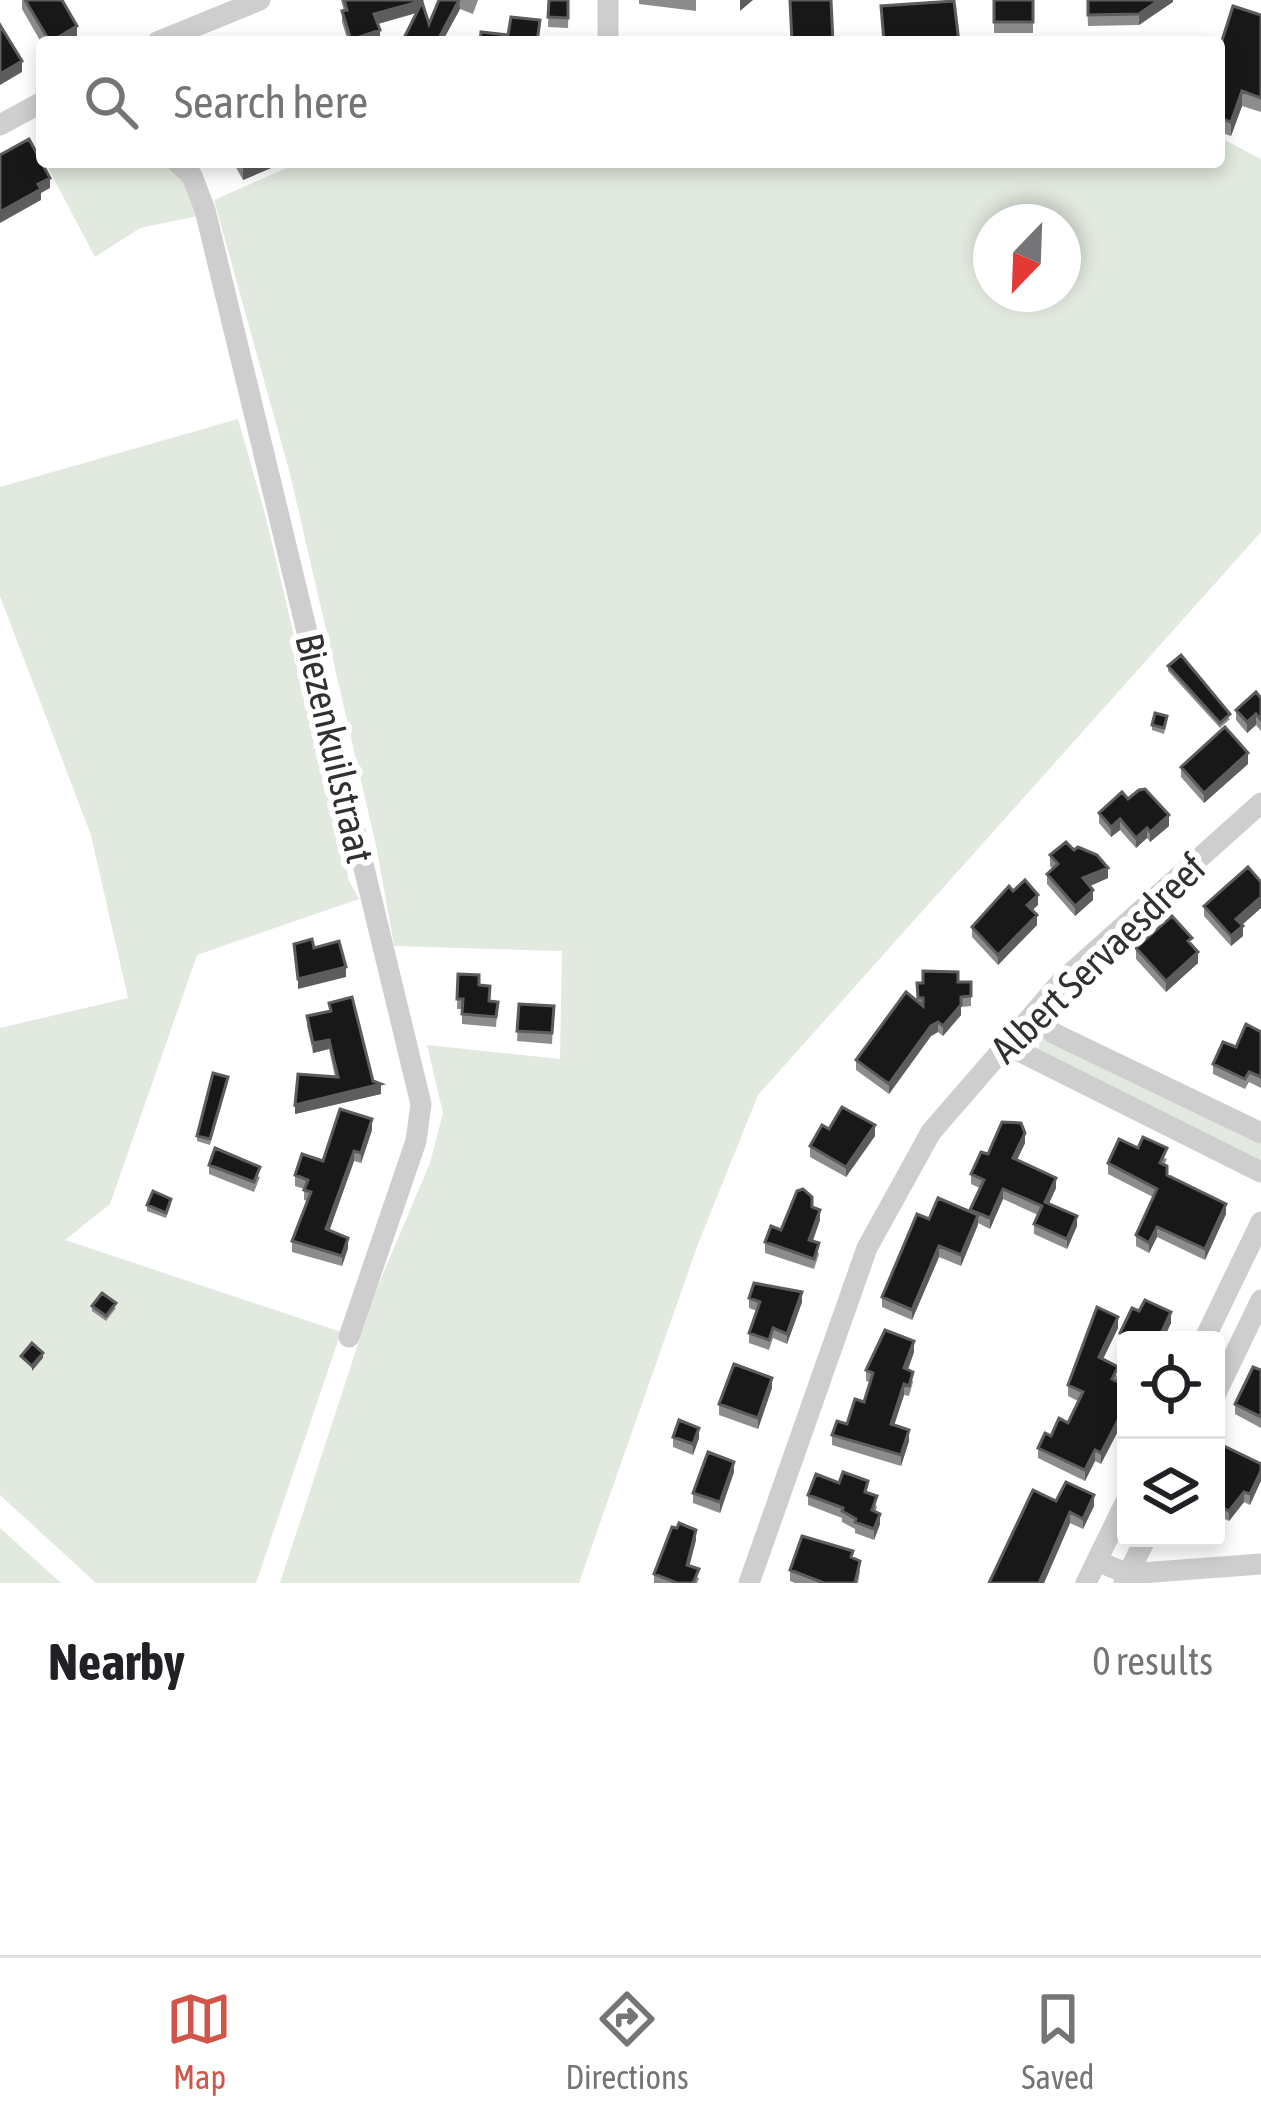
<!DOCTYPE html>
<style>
body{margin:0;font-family:"Asap Condensed",sans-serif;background:#f6f6f6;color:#202124}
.controls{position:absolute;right:36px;bottom:36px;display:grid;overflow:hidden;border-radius:12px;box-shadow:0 6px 18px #0003}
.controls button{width:108px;height:108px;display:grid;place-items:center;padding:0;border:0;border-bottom:3px solid #e0e0e0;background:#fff;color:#202124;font:60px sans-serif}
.compass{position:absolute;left:973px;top:204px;width:108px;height:108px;border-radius:50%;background:#fff;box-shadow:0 6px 18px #0003;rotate:203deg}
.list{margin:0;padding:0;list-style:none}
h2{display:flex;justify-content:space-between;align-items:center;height:156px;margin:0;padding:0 48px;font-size:51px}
h2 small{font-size:39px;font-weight:400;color:#757577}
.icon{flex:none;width:66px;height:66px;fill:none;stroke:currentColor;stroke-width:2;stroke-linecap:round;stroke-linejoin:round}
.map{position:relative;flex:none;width:1261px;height:1583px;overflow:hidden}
.search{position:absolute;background:#fff;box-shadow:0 6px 18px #0003;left:36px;right:36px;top:36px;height:132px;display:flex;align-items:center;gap:30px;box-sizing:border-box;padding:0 42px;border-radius:12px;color:#757577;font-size:45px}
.sheet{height:372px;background:#fff}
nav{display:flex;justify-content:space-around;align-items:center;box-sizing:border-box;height:168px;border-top:3px solid #e0e0e0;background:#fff;font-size:33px;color:#757577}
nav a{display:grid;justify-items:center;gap:6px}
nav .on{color:#d25549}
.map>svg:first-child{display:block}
.green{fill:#e2e9de;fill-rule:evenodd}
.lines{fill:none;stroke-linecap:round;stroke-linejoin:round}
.minor{stroke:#cecece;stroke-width:21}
.wall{fill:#8c8c8c}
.shaded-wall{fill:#5d5d5d}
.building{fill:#181818;stroke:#5d5d5d;stroke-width:3}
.labels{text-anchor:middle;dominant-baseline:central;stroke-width:12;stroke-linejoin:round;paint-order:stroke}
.street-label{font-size:39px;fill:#313131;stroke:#fff}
</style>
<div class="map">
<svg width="1261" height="1583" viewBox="0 0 1261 1583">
<rect width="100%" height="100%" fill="#fff"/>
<path class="green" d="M1219 137 1261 159V532L758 1095 698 1244 579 1583H280L374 1295 430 1163 443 1113 427 1045 560 1059 562 951 394 946 377 850 290 474 214 200 300 162 598 166 618 162H1219ZM991 222H1063V294H991Z
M45 162H163L184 181 198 216 140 228 95 257Z
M238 419 265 514 346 852 348 879 359 899 197 955 110 1204 65 1240 341 1332 256 1583H96L0 1495V1028L128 998 91 835 0 596V487Z
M1044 1036 1261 1141V1163L1038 1053 1040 1039Z
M0 1528 61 1583H0Z"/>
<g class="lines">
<path class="minor" d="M157 42 260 0
M608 42V0
M0 125 42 102
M177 162 192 176 205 210 421 1104 416 1141 349 1337
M1035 1013 1053 1033 1261 1133
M1005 1044 1261 1172
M1204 1340 1261 1222
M1216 1393 1261 1300
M1097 1561 1128 1574 1261 1564
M1124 1582 1146 1538
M749 1583 867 1248 931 1132 1061 982 1261 803
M1086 1583 1126 1501"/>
</g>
<path class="wall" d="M22 0H62L77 26V42H42V44L22 9Z
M341 0H422L429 24 439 0H478L473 14 460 9 442 42H405V36L417 13 378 24 380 40 348 42 342 22V11H344Z
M549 0H569L568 28 548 27Z
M639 0H696V11L639 4Z
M994 0H1033V33H994Z
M1087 0H1173L1139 25 1088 26Z
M1261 15V112L1242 106 1231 136 1219 132V50Z
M233 162H285L243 180Z
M1168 666 1230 719 1220 728 1168 671Z
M1261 698V731L1256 725 1247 733 1236 720V710Z
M1167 721 1164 734 1152 730V725Z
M1248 764 1204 803 1181 777V767Z
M1128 799 1169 826 1150 842 1147 838 1136 848 1120 830 1111 837 1099 823V813Z
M1074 850 1108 878 1090 886 1093 900 1075 916 1047 884V874L1053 869 1050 866V855Z
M1013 891 1038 905 1032 910 1037 925 998 965 972 937V927Z
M1204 906 1261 908 1242 925 1243 936 1231 946 1204 916Z
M1192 946 1198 963 1166 992 1136 959V948Z
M458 974 479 985 490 1001 498 1002 496 1027 462 1024V1009H457Z
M971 982V1006L961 1007V1015L943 1036 938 1032 931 1036 889 1094 856 1070V1060L918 1001 917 983Z
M329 1003 381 1094 295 1114 335 1077 329 1049 313 1053 307 1026V1016L329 1011Z
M519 1004 554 1006 552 1044 517 1041Z
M1261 1032V1088L1249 1082 1245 1089 1213 1074V1064Z
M228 1082 210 1145 197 1141V1136Z
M829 1129 875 1136 846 1177 810 1157V1146Z
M372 1130 361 1163 354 1161 329 1231 348 1248 342 1266 292 1252V1241L307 1201 304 1200V1189L295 1186V1175L323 1161Z
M1025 1143 1017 1160 1056 1188 1049 1203 1077 1226 1067 1249 1034 1234V1224L1038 1215 1003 1199 990 1229 978 1223 961 1266 939 1257 912 1320 882 1307V1297L929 1219 970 1211 980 1188 971 1184V1174L988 1154Z
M1138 1148 1167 1159 1164 1165 1167 1175 1226 1214 1205 1260 1157 1237 1149 1253 1136 1246V1235L1153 1197 1108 1174V1163Z
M209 1165 260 1177 254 1192 209 1174Z
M171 1204 166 1218 147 1211V1205Z
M812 1207 820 1220 813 1241 819 1254 814 1269 765 1253V1242Z
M749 1298 802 1302 787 1344 773 1338 769 1350 749 1343V1333L757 1311 749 1308Z
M92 1306 116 1308 106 1321 92 1311Z
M1171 1323 1163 1340H1126V1346L1120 1343V1333Z
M1118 1328 1103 1359 1118 1377 1101 1464 1095 1461 1085 1481 1038 1458V1448L1068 1423 1078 1401 1068 1396V1385Z
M914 1352 908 1370 913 1382 909 1396 904 1395 894 1425 909 1441 901 1466 832 1445V1435L847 1424 864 1402 870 1382 866 1381V1370Z
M1261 1370V1428L1235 1414V1404Z
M772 1388 758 1429 719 1415V1404Z
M673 1437 699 1438 693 1455 673 1447Z
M1216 1464H1261L1250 1505 1244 1502 1229 1521 1216 1515Z
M734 1472 720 1513 693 1503V1493Z
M868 1493 877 1507 875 1512 880 1524 874 1540 855 1533V1529L842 1522V1518L808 1505V1495Z
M1056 1501 1094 1506 1083 1529 1070 1523 1044 1583H989Z
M696 1540 689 1566 699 1579 697 1583H654V1574Z
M853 1558 860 1571 858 1583H795L790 1581V1570Z"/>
<path class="shaded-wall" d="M459 0 460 9 442 42H437Z
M740 0H753L740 11Z
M1159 0H1173V2L1139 25V14Z
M422 1V11L374 25V14Z
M77 26V42H50Z
M380 30V40L351 42V40Z
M22 61V72L0 85V74Z
M1242 91V106L1231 136V122Z
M250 162H285L243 180V165Z
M50 178V188L41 193V200L0 223V212L38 184Z
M1256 714V725L1247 733V722Z
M1248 753V764L1204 803V793Z
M1169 815V826L1150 842V832Z
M1120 819V830L1111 837V827Z
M1147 828V838L1136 848V838Z
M1108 868V878L1083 889V878Z
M1093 890V900L1075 916V906Z
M1038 895V905L1027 915V905Z
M1261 897V908L1236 930V919Z
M1037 915V925L998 965V955Z
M1243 926V936L1231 946V936Z
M1198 952V963L1166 992V981Z
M346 967V977L298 989V979Z
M961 1005V1015L943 1036V1026Z
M938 1022V1032L931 1036 889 1094V1084L931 1026Z
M329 1040V1049L313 1053V1043Z
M381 1084V1094L295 1114V1105Z
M372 1119V1130L361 1163V1153Z
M875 1125V1136L846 1177V1167Z
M1025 1133V1143L1013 1168V1158Z
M354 1151V1161L326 1240V1229Z
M1056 1178V1188L1045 1212V1202Z
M1003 1189V1199L990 1229V1218Z
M1226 1204V1214L1205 1260V1249Z
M820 1210V1220L809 1250V1240Z
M978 1215V1225L961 1266V1255Z
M1077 1216V1226L1067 1249V1239Z
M1157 1227V1237L1149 1253V1243Z
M348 1238V1248L342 1266V1256Z
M939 1246V1257L912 1320V1310Z
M802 1292V1302L787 1344V1334Z
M1171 1312V1323L1163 1340H1158Z
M1118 1317V1328L1099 1367V1357Z
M914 1341V1352L904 1379V1368Z
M43 1353V1358L32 1371V1366Z
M772 1378V1388L758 1429V1418Z
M904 1384V1395L891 1435V1424Z
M1126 1405V1416L1101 1464V1453Z
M699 1428V1438L693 1455V1444Z
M909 1430V1441L901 1466V1455Z
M1095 1450V1461L1085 1481V1470Z
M734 1462V1472L720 1513V1502Z
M1261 1471V1481L1250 1505V1494Z
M1244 1492V1502L1229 1521V1511Z
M1094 1495V1506L1083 1529V1519Z
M1070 1512V1523L1044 1583H1039Z
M880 1514V1524L874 1540V1529Z
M696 1530V1540L687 1575V1565Z"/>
<path class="building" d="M25 0H62L77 26 50 42Z
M344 0H422V1L374 14 380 30 351 40 342 11 347 10Z
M439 0H459L437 42H416L405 36 422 2 429 24Z
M549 0H568V18L548 17Z
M790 0H831L833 42H792Z
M994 0H1033V22H994Z
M1088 0H1159L1139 14 1088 15Z
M954 1 959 42H884L881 6Z
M1233 6 1261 15V98L1242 91 1231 122 1219 118V50Z
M511 17 540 20 537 42H480L481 32 508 35Z
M0 25 22 61 0 74Z
M29 139 50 178 38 184 41 189 0 212V155Z
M1181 655 1230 714 1220 723 1168 666Z
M1256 692 1261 698V720L1256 714 1247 722 1236 710Z
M1155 713 1167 716 1164 728 1152 725Z
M1225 727 1248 753 1204 793 1181 767Z
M1145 789 1169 815 1150 832 1147 828 1136 838 1120 819 1111 827 1099 813 1122 792 1128 799 1139 790Z
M1066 842 1074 850 1078 847 1097 855 1108 868 1083 878 1093 890 1075 906 1047 874 1058 864 1050 855Z
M1248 867 1261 882V897L1236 919 1243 926 1231 936 1204 906Z
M1025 880 1038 895 1027 905 1037 915 998 955 972 927 1009 886 1013 891Z
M1172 916 1192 938 1188 941 1198 952 1166 981 1136 948Z
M312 939 314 948 339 941 346 967 298 979 294 944Z
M923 971 958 972V982H971V996L961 997V1005L943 1026 938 1022 931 1026 889 1084 856 1060 906 992 923 1006V998H918L917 983H923Z
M458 974 479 975V985L490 986 489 1001 498 1002 496 1017 462 1014 463 999H457Z
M352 997 373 1081 381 1084 295 1105 298 1074 338 1077 329 1040 313 1043 307 1016 331 1011 329 1003Z
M519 1004 554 1006 552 1033 517 1031Z
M1246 1024 1261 1032V1077L1249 1072 1245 1079 1213 1064 1223 1042 1236 1047Z
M213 1073 228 1077 210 1139 197 1136Z
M842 1107 875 1125 846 1167 810 1146 822 1125 829 1129Z
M340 1109 372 1119 361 1153 354 1151 326 1229 348 1238 342 1256 292 1241 311 1192 304 1190 308 1180 295 1175 302 1154 323 1161Z
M1002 1122 1021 1123 1025 1133 1013 1158 1056 1178 1045 1202 1077 1216 1067 1239 1034 1224 1042 1206 1003 1189 990 1218 970 1210 984 1180 971 1174 981 1152 988 1154Z
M1143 1137 1167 1148 1160 1163 1167 1166V1175L1226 1204 1205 1249 1157 1227 1149 1243 1136 1235 1157 1189 1108 1163 1119 1139 1138 1148Z
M215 1148 260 1167 254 1182 209 1165Z
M803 1189 812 1197V1207L820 1210 809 1240 819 1243 814 1259 765 1242 771 1226 781 1230 797 1191Z
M153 1191 171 1199 166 1213 147 1205Z
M938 1198 978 1215 961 1255 939 1246 912 1310 882 1297 917 1214 929 1219Z
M754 1283 802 1292 787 1334 773 1328 769 1340 749 1333 760 1302 749 1298Z
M102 1293 116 1303 106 1316 92 1306Z
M1145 1300 1171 1312 1158 1340H1135L1120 1333 1132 1308 1139 1311Z
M1097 1307 1118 1317 1099 1357 1118 1367 1112 1379 1126 1386V1405L1101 1453 1095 1450 1085 1470 1038 1448 1045 1433 1051 1436 1059 1418 1068 1423 1083 1392 1068 1385Z
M885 1330 914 1341 904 1368 913 1372 909 1386 904 1384 891 1424 909 1430 901 1455 832 1435 837 1421 847 1424 855 1399 864 1402 873 1373 866 1370Z
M32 1343 43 1353 32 1366 21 1356Z
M734 1364 772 1378 758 1418 719 1404Z
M1253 1367 1261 1370V1417L1235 1404Z
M679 1420 699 1428 693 1444 673 1437Z
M1224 1446 1261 1464V1471L1250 1494 1244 1492 1229 1511 1216 1504V1464Z
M708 1452 734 1462 720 1502 693 1493Z
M843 1472 868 1481 865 1492 877 1496 872 1510 880 1514 874 1529 855 1522 856 1519 842 1511 843 1508 808 1495 816 1474 839 1483Z
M1066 1482 1094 1495 1083 1519 1070 1512 1039 1583H989L1033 1490 1056 1501Z
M679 1523 696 1530 687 1565 699 1569 693 1583H677L654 1574 672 1527 677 1528Z
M802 1536 853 1551 851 1557 860 1561 855 1583H824L790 1570Z"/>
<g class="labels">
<g class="street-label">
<text transform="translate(335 748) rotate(77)">Biezenkuilstraat</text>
<text transform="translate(1098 958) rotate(-44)">Albert Servaesdreef</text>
</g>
</g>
</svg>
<div class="controls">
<button><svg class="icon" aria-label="locate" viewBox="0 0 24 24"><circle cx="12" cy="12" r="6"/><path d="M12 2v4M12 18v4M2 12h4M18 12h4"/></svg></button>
<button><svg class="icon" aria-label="layers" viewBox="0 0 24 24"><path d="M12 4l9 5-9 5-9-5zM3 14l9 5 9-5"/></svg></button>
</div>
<svg class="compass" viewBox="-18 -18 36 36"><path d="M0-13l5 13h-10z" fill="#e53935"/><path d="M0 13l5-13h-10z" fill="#757577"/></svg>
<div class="search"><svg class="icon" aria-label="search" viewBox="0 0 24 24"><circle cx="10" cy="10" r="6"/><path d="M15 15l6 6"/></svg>Search here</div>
</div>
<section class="sheet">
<h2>Nearby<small>0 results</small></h2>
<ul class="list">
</ul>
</section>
<nav>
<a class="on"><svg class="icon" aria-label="map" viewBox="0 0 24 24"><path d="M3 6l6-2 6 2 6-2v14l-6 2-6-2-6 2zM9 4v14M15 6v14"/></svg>Map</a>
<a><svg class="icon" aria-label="directions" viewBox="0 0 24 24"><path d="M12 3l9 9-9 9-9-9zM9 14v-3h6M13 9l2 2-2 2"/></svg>Directions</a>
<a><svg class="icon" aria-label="saved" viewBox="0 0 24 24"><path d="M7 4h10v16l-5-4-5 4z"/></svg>Saved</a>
</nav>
